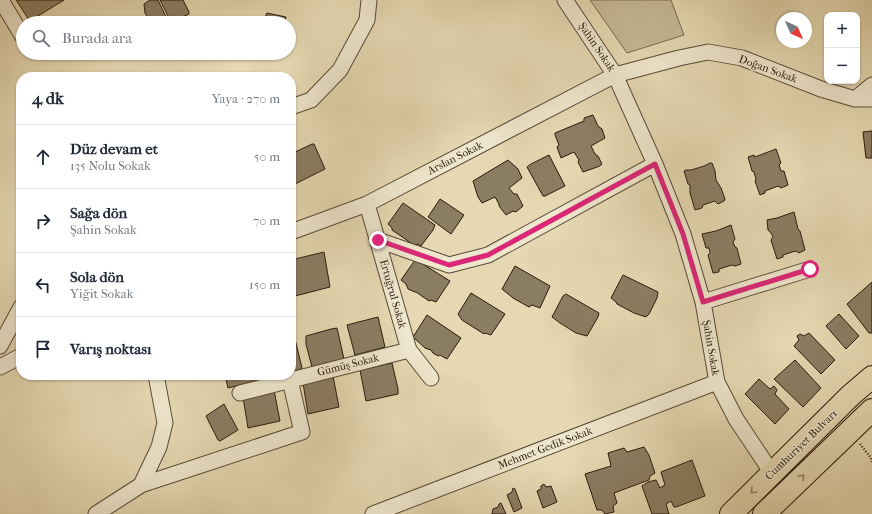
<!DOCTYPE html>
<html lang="tr">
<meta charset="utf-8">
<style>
body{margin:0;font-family:"IM FELL French Canon",serif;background:#f2f2f3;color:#1f2937}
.controls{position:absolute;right:12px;top:12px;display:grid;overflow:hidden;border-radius:8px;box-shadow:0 1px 3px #0004}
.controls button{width:36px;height:36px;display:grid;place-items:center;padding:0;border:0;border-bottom:1px solid #e0e1e3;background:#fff;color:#1f2937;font:20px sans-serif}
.compass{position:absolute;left:776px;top:12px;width:36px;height:36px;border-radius:50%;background:#fff;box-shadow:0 1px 3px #0004;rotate:135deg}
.stop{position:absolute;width:12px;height:12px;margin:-9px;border:3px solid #db2777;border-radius:50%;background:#fff}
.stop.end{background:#db2777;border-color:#fff;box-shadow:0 1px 4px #0008}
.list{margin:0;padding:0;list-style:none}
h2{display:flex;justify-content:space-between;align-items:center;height:52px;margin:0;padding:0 16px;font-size:17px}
h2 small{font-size:13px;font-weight:400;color:#747a83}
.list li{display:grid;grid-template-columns:26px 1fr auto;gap:12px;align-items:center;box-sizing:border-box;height:64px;padding:0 16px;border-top:1px solid #e0e1e3}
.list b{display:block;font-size:15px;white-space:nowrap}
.list p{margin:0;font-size:13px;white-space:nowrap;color:#747a83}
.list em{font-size:13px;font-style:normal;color:#747a83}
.icon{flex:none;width:22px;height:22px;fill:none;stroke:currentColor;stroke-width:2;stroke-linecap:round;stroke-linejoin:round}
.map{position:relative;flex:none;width:872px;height:514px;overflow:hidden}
.search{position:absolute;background:#fff;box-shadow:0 1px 3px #0004;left:16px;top:16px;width:280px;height:44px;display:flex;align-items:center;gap:10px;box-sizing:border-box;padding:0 14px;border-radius:22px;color:#747a83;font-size:15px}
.panel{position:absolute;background:#fff;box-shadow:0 1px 3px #0004;left:16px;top:72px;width:280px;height:308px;border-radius:16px}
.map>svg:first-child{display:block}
.green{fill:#c5b896;stroke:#776a51}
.building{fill:#8b7d62;stroke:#291b0c}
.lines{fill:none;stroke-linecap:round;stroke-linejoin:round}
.minor-casing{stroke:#584a36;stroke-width:17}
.primary-casing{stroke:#291b0c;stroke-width:24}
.path{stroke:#291b0c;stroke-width:2.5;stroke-dasharray:1 2;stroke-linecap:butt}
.minor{stroke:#eee6cd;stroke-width:15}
.primary{stroke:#e5d8b2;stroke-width:22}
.oneway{stroke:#908367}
.route{stroke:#db2777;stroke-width:5}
.labels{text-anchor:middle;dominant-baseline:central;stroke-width:3;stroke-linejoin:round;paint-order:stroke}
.street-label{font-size:11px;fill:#291b0c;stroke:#eee6cd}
</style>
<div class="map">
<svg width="872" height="514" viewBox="0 0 872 514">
<rect width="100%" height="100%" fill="#e5d8b2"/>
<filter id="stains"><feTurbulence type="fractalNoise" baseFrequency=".005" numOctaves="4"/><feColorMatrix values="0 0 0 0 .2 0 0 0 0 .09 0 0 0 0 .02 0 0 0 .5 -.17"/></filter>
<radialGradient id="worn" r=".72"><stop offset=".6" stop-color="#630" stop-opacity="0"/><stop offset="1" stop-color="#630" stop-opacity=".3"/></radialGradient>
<path class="green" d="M590 0H671L684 35 627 53Z"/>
<path class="building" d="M16 0H64L38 16 29 20Z
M150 0H158L168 21 164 23H151L145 13 144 4Z
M160 0H183L189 12V14L171 22Z
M267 13 286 17 284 23H274L264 20Z
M593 115 598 126 602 129 605 138 591 146 595 154 598 156 602 164 600 166 583 172 578 162 579 160 574 152 561 158 557 147 559 145 555 135V133L584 121V118Z
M872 131V158H866L863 132Z
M312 144H314L325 169 291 186V154Z
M776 149 781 163 779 165 781 171H784L788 185 781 188 778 186 765 191V193L760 195 755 181 756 179 754 172 752 171 748 157 754 155 755 157Z
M549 155 565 186 545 196H543L527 167 531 164Z
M508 160 518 169 522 178 509 188 514 194H517L523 206 516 212 513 211 506 215 499 206V204L495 197 482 203 478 197 473 181Z
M710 163H712L715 171 716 180 721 188 725 199 724 201 718 204 715 201 703 205 702 208 695 210 690 193V185L688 184 684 171 686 170H691L704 166Z
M440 199 464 215 451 234 428 217Z
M403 203 435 225 433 230 421 246 418 244 414 245 392 230V228L388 224Z
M794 212 798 229 800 231 805 250 799 253 796 251 792 252 783 255V257L777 259 771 240 773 237 771 233 768 230 767 220 777 218Z
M731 225 735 239 733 242 735 247 737 248 741 264 735 266 732 265 719 269V272L713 273 708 255 710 253 709 248H706L702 234 716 231Z
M324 252 330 287 291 297V260Z
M415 260 418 261 450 281 436 302 431 300 429 301 416 292H415L408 289 406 284 401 280Z
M515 266 550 286 540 308 532 305 529 307 513 298 502 289Z
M623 275 658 292 657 298 649 314 646 317 634 313 617 304 616 302 611 298Z
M872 282V333H869L847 304Z
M471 293 505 314 491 335 485 333 484 334 462 320 458 314Z
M566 294 599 313 598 317 587 336 576 333 560 323 552 317 563 296Z
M839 314 859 336 846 349 826 326Z
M427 315 461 338 447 359 440 355 438 356 433 353 431 350 425 348 413 337Z
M378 317 385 347 355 355 347 325Z
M337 328 344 359 312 367 306 344V336L331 329Z
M809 333 835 360 821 374 794 346 799 340 797 336 800 334 804 336Z
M295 339 302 368 301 369 291 372V340Z
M795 360 821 388 803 407 774 379Z
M392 363 398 389V394L366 401 360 370Z
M225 375H259V380L228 388Z
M333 376 339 407 308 414 303 383Z
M759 379 770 389 774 386 777 390 775 394 789 409 775 424 745 394Z
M274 390 280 421 248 428 243 397Z
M224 404 238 430 220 441 218 440 206 416Z
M644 447 649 455 655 473 650 476 649 480 614 493 617 503 613 506 614 512 605 514 602 510H597L585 474 611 466 608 453 624 448 627 452Z
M692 460 705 496 676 507H674L671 501 666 504 669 514H652L642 486 648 482 656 480 660 488 665 485 661 472Z
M544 484 546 487 551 486 557 502 543 508 537 491 541 489V486Z
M513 488 515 489 522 508 514 512 507 495 512 492Z
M501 503 506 514H492L493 509 498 507 499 504Z"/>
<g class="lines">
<defs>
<path id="minor" d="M1 0 23 37
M565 0 615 75 655 164 683 234 703 302 717 382 736 419 772 473
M855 99 872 85
M291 107 311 100 340 70 367 20 369 0
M367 204 409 350 431 378
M291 232 367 204 615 75 679 58 708 52 742 58 821 89 855 99H872
M378 240 449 265 488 255 655 164
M703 302 810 269
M0 346 21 307
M0 367 21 356
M240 393 409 350
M141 485 302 432 290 380
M96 514 141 485 159 447 165 423 156 375
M373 514 717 382"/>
<path id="primary" d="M731 514 851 395 872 377
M764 514 872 410"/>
</defs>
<use href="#minor" class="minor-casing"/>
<use href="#primary" class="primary-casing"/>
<path class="path" d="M860 444 871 458 872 462"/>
<use href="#minor" class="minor"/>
<use href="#primary" class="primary"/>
</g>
<defs><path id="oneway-chevron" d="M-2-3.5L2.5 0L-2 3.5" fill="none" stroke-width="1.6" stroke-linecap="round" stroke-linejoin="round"/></defs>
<g class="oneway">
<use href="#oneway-chevron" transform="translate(802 477) rotate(-44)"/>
<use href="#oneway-chevron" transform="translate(753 491) rotate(135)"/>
</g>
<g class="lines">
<path class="route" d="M378 240 449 265 488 255 655 164 683 234 703 302 810 269"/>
</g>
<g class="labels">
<g class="street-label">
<text transform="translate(597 47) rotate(56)">Şahin Sokak</text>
<text transform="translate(768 69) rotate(20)">Doğan Sokak</text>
<text transform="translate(455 158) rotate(-27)">Arslan Sokak</text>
<text transform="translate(393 294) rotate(74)">Ertuğrul Sokak</text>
<text transform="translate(711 348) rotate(80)">Şahin Sokak</text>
<text transform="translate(348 365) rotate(-14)">Gümüş Sokak</text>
<text transform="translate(801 445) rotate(-44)">Cumhuriyet Bulvarı</text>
<text transform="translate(545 448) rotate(-21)">Mehmet Gedik Sokak</text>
</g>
</g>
<rect width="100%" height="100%" filter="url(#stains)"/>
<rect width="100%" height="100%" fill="url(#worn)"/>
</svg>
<div class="controls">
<button>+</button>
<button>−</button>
</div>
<svg class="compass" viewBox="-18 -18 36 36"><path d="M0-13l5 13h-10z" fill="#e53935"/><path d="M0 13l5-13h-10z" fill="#747a83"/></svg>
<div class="stop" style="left:810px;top:269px"></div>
<div class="stop end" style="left:378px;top:240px"></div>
<div class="search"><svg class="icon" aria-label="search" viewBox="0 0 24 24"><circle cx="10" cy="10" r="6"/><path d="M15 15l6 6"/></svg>Burada ara</div>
<section class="panel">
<h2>4 dk<small>Yaya · 270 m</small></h2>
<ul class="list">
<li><svg class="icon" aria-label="ahead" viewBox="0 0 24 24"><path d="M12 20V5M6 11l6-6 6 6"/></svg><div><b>Düz devam et</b><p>135 Nolu Sokak</p></div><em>50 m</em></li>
<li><svg class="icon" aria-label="right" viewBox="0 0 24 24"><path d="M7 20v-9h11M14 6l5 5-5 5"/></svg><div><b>Sağa dön</b><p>Şahin Sokak</p></div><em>70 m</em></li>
<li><svg class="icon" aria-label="left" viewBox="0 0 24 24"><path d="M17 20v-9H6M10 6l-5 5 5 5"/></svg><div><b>Sola dön</b><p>Yiğit Sokak</p></div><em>150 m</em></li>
<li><svg class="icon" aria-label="arrive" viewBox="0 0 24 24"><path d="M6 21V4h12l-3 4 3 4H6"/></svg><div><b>Varış noktası</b></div></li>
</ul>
</section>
</div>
